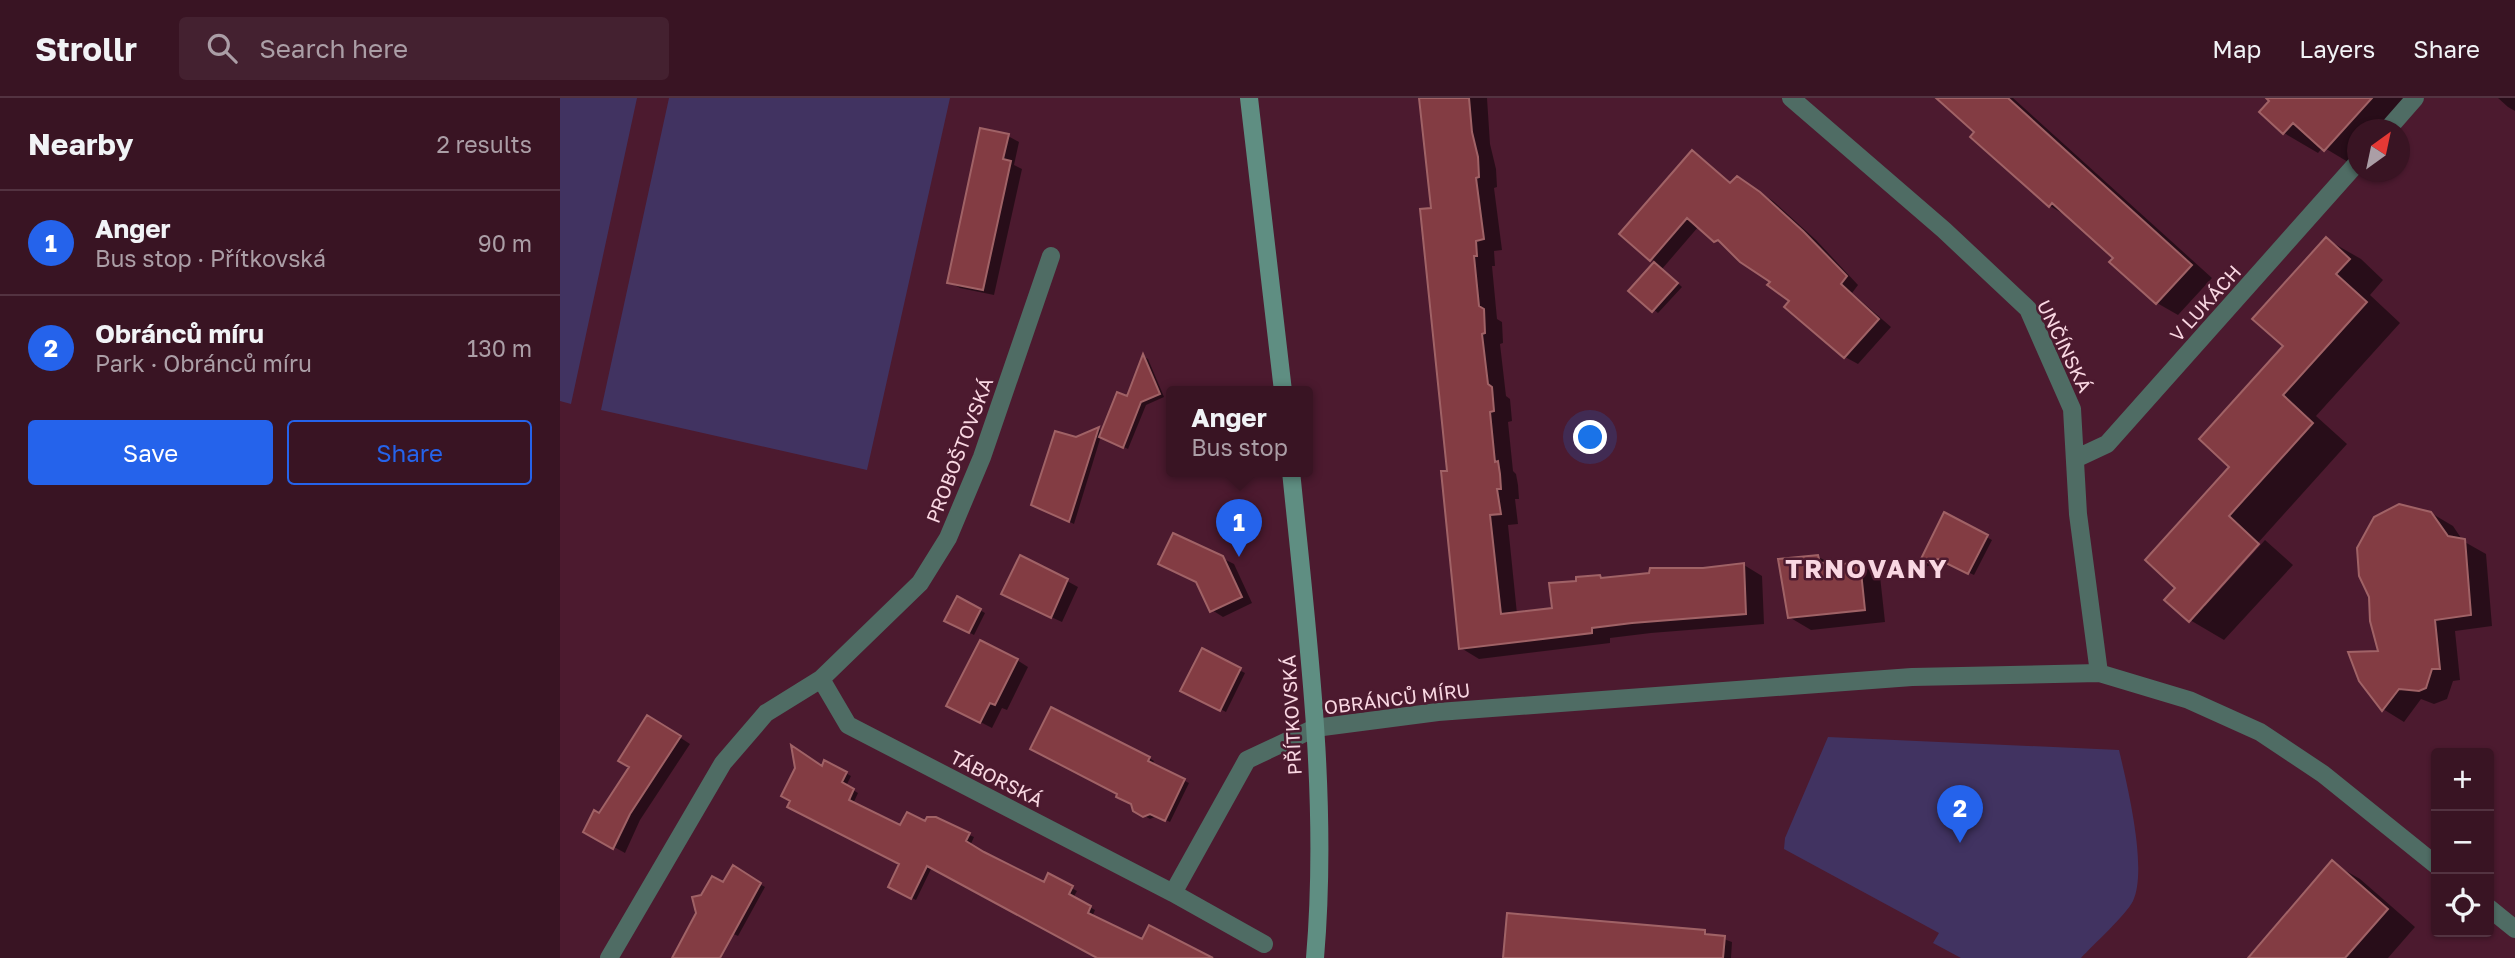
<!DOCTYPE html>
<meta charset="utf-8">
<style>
body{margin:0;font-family:"Golos Text",sans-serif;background:#442130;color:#f1f3f6}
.controls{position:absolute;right:21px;bottom:21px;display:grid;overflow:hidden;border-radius:7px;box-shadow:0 2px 5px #0004}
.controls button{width:63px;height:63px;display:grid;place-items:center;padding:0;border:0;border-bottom:2px solid #533341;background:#391423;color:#f1f3f6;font:35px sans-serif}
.compass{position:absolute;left:1787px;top:21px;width:63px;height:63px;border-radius:50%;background:#391423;box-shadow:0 2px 5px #0004;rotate:33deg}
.you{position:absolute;left:1031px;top:340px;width:24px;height:24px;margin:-18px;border:5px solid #fff;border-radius:50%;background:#1a73e8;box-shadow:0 0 0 10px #1a73e833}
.badge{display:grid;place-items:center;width:46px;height:46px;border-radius:50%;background:#2563eb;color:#fff;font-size:23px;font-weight:700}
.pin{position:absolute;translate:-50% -58px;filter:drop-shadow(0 2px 4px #0008)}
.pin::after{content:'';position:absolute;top:37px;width:24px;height:21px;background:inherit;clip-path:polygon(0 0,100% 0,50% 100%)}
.popup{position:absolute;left:606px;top:288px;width:147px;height:91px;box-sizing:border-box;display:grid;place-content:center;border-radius:7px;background:#391423;filter:drop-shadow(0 2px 5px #0005);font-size:23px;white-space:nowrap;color:#ab9ea6}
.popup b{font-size:26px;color:#f1f3f6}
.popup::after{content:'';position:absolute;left:50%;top:100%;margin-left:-14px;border:14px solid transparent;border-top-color:#391423}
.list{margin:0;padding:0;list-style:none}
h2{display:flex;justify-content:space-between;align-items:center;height:91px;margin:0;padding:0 28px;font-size:30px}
h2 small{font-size:23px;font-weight:400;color:#ab9ea6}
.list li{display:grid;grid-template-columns:46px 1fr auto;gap:21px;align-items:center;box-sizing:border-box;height:105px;padding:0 28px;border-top:2px solid #533341}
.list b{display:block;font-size:26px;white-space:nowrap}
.list p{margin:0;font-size:23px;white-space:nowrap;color:#ab9ea6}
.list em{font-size:23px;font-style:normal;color:#ab9ea6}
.actions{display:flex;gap:14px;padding:21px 28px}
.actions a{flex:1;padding:16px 0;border:2px solid #2563eb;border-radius:7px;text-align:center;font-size:24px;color:#2563eb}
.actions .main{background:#2563eb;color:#fff}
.icon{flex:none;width:38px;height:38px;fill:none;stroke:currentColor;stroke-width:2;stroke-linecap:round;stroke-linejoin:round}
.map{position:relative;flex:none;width:1955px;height:860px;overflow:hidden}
header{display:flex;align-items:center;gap:42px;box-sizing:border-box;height:98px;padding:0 35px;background:#391423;border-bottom:2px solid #533341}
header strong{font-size:33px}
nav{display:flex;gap:38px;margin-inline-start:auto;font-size:24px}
.search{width:490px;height:63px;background:#442130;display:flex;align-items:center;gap:18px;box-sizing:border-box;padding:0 24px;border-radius:7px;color:#ab9ea6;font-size:26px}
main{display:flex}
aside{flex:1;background:#391423}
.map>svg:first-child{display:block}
.green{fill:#413361}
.shadow{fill:#0007}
.building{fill:#833c43;stroke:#a06266;stroke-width:2}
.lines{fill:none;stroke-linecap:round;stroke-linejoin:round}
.street{stroke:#4f6c64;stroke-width:18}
.secondary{stroke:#5f8e82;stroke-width:18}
.labels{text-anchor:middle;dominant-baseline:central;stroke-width:5;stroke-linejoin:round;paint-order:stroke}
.street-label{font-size:19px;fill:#f9d7e2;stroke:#4c1a2f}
.district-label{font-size:26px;font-weight:bold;letter-spacing:2px;fill:#f9d7e2;stroke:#4c1a2f}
</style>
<header>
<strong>Strollr</strong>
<div class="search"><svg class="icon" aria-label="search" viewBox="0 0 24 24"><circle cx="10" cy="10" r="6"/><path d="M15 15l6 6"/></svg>Search here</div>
<nav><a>Map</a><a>Layers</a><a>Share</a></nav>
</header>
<main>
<aside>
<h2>Nearby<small>2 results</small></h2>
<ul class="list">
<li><span class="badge">1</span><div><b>Anger</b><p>Bus stop · Přítkovská</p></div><em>90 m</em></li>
<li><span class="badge">2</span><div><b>Obránců míru</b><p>Park · Obránců míru</p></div><em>130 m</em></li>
</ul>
<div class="actions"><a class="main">Save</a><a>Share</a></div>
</aside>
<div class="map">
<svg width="1955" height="860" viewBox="0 0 1955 860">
<rect width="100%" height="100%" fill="#4c1a2f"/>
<path class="green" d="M0 0H77L11 306 0 303Z
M109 0H390L307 372 41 312Z
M1268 639 1559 652C1567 686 1588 771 1573 803 1566 817 1533 847 1521 860H1401L1373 845 1379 835 1224 751 1225 740Z"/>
<path class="shadow" d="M861 0H927L930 46 936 71 937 89 934 90 942 152 934 153 935 168H932L937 221 942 224 943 245 940 246 946 298 950 301 952 323 948 324 953 373 956 376 958 387 959 401H955L958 426 948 427 957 516 994 512 1018 485 1040 479 1044 481 1184 467 1202 478 1204 526 1091 535 1050 540V545L919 561 901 550 873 111Z
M1376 0H1453L1652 180 1618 217 1597 205 1552 163 1555 160 1512 121 1490 108 1416 34Z
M1714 0H1864L1835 32H1798V70L1763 49 1758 55 1724 35Z
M1938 0H1955V13L1948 9Z
M448 38 459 44 454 67 462 71 434 197 400 190 389 184Z
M1132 54 1172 86 1190 88 1213 103 1256 142 1298 187 1292 195 1331 229 1298 266 1285 259 1212 183 1139 128 1102 171 1122 189 1098 215 1071 193 1096 164 1091 161Z
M1766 141 1801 161 1823 182 1810 197 1840 225 1756 318 1787 346 1643 506 1645 508 1705 442 1733 467 1664 542 1630 522 1618 490 1725 248Z
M584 259 588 261 604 299 586 307 568 351 541 338 514 426 479 409 516 341 538 331 543 333 568 301Z
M1871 415 1893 428 1903 443 1926 456 1932 528 1895 533 1900 582 1893 583 1887 601 1874 606 1861 601 1844 624 1823 611 1801 582 1820 554Z
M1385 416 1432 442 1414 477 1384 463 1365 469 1360 466Z
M1258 459 1278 468 1299 466 1320 478 1325 524 1251 532 1229 519Z
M662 460 674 466 692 505 663 519 652 512Z
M507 483 518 489 502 524 454 502Z
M398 500 425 515 414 537 386 522Z
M642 553 685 575 666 614 623 592Z
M457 562 468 569 447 612 442 610 432 630 399 613Z
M98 625 130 646 80 722 65 755 25 733 40 717Z
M589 660 594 663 592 667 629 685 610 724 597 718 590 721 574 712 572 706Z
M265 664 291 678 286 688 298 695 293 706 341 730 366 725 409 737 414 739 410 748 484 786 489 778 517 793 513 800 535 812 532 819 583 843 649 860H542L372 769 356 802 335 792 341 765 229 709Z
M1772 765 1800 781 1855 829 1828 860H1691Z
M173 770 205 789 178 838 135 818 134 801 163 787Z
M1144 834 1172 844 1171 860H945Z"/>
<path class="building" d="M859 0H909L912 34 918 59 919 79 916 80 924 141 916 143 917 158H914L919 208 924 211 925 235 922 236 928 286 932 289 934 313 930 314 935 364 938 363 940 376 941 391H937L941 416 930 417 941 516 992 510 989 485 1016 483V479L1040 477 1041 480 1089 475 1090 470H1143L1184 465 1186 516 1072 525 1032 530V535L899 551 881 373H887L884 344 860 111 871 110Z
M1376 0H1448L1632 167 1596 206 1549 164 1553 160 1492 105 1489 109 1410 39 1414 34Z
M1706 0H1812L1764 53 1733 25 1723 36 1699 14 1709 3Z
M420 30 449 36 443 61 451 63 423 192 387 185Z
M1132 52 1170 85 1177 78 1200 94 1243 133 1287 178 1281 186 1319 221 1284 260 1224 209 1229 203 1207 187 1210 184 1180 164 1158 142 1154 144 1127 120 1090 163 1059 136Z
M1766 139 1790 161 1776 176 1807 204 1723 297 1753 325 1669 418 1699 446 1629 524 1604 502 1615 490 1585 462 1669 369 1639 341 1723 248 1692 221Z
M1094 164 1118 185 1092 214 1068 193Z
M583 256 600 296 581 304 563 350 539 339 557 294 567 298Z
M539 329 509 424 471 407 495 333 516 339Z
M1839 406 1871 414 1888 438 1905 441 1911 517 1875 522 1880 571H1872L1866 590 1859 593 1839 591 1822 613 1799 583 1788 554 1818 553 1810 523 1809 499 1799 478 1797 450 1814 419Z
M1384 414 1428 437 1408 476 1378 461 1358 467Z
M613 435 663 458 682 499 650 514 636 484 598 466Z
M460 457 508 481 491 520 441 496Z
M1258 457 1260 465 1274 464 1275 467 1300 464 1305 512 1228 520 1218 461Z
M397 498 421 511 409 535 384 523Z
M420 542 458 561 435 607 430 605 420 625 386 608Z
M642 550 681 570 660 613 620 593Z
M491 609 590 659 588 663 625 681 605 723 590 716 583 719 573 713 571 706 556 699 557 696 470 651Z
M87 617 121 638 70 716 53 751 23 734 34 712 39 715 69 669 58 663Z
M231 647 262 668 264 662 287 674 282 684 294 691 289 702 340 727 347 714 365 723 367 719H376L410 735 406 743 424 754 484 784 488 775 513 788 509 796 531 808 528 815 582 841 589 827 653 860H537L367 768 351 801 328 789 339 766 227 709 230 703 221 698 235 670Z
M1772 762 1828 811 1785 860H1688Z
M173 767 201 785 160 860H112L136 815 132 799 141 797 152 778 163 784Z
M947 815 1145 832V836L1165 838 1163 860H943Z"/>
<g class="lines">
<path class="street" d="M1231 0 1384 132 1468 211 1512 311 1518 416 1539 575
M1827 32 1855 0
M1515 361 1547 346 1798 64
M261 581 288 627 613 795 687 662 755 630 878 614 1352 579 1539 575 1629 602 1700 634 1763 676 1876 767
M613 795 704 846
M1929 810 1955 831
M49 860 163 665 206 615 261 581 360 485 388 440 422 359 491 158"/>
<path class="secondary" d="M689 0 723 293
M731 373C747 534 769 698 755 860"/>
</g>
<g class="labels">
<g class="street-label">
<text transform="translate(1645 205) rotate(-48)">V LUKÁCH</text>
<text transform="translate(1505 248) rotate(64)">UNČÍNSKÁ</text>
<text transform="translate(399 352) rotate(-69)">PROBOŠTOVSKÁ</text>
<text transform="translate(837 600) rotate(-7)">OBRÁNCŮ MÍRU</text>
<text transform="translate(731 617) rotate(-93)">PŘÍTKOVSKÁ</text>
<text transform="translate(437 680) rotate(27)">TÁBORSKÁ</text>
</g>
<g class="district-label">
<text x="1307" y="470">TRNOVANY</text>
</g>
</g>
</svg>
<div class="controls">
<button>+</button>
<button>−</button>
<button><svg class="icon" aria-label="locate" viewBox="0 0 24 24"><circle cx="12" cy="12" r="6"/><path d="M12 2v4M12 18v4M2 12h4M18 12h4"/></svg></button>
</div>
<svg class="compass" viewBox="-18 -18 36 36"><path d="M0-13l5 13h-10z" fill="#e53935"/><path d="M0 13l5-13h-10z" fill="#ab9ea6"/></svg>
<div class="you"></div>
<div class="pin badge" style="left:679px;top:459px">1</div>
<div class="popup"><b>Anger</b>Bus stop</div>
<div class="pin badge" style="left:1400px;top:745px">2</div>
</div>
</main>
